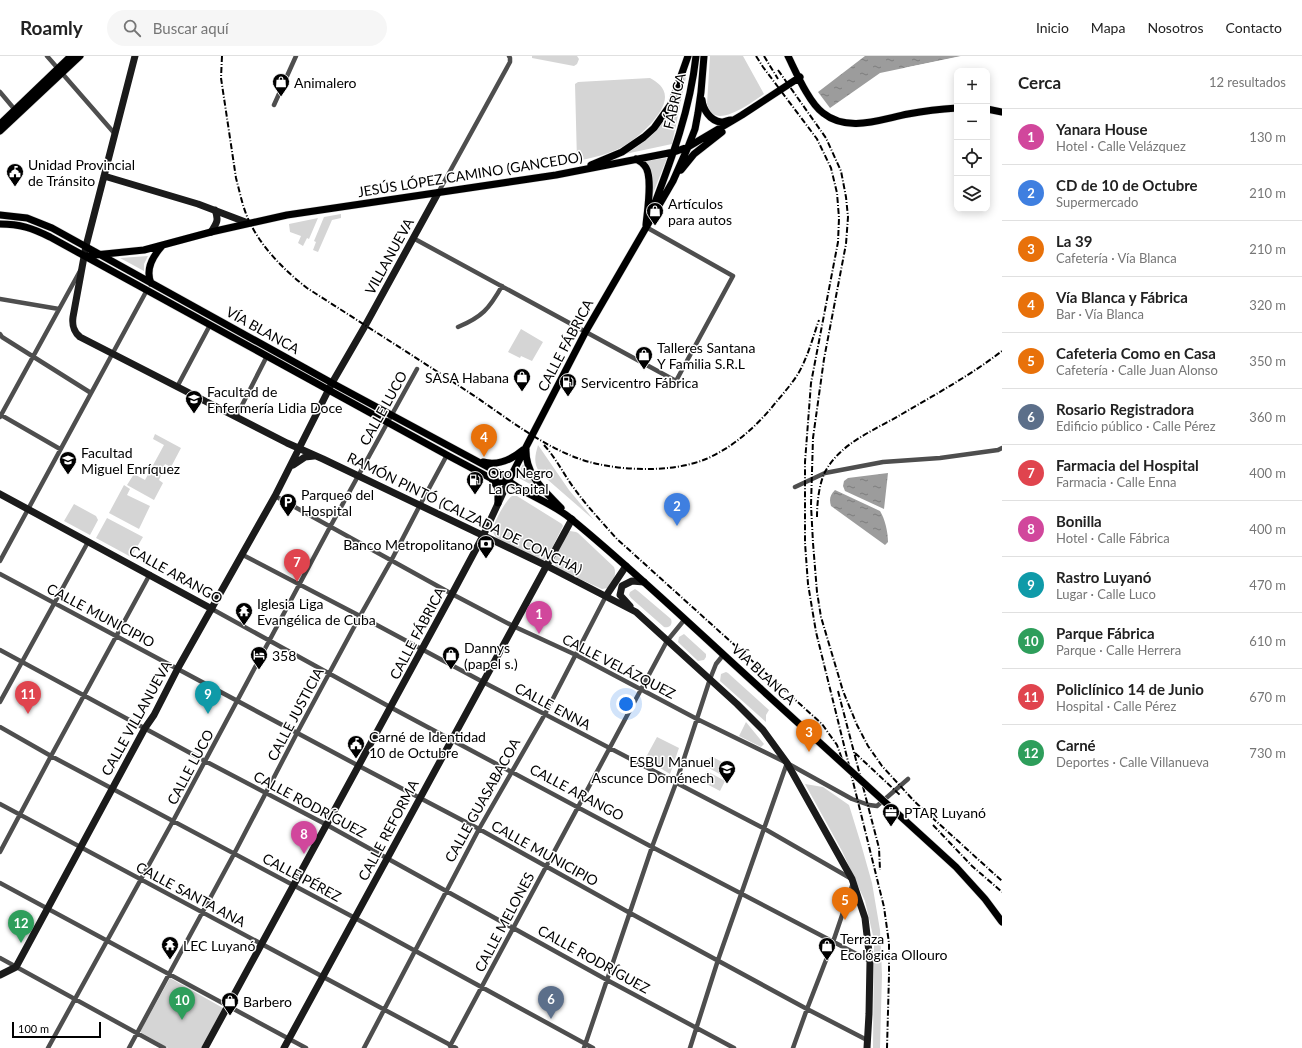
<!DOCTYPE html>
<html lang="es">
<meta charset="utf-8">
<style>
body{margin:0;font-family:Lato,sans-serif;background:#f6f6f6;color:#222}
.controls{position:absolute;right:12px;top:12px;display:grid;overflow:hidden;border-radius:8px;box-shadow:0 2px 10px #0003}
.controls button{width:36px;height:36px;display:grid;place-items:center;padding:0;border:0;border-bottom:1px solid #e0e0e0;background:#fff;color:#222;font:20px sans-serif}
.scale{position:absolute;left:12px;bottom:10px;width:89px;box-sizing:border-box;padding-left:4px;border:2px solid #000;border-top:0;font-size:11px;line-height:14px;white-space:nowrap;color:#000;-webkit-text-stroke:3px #fff;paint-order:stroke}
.you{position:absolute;left:626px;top:648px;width:14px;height:14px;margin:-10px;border:3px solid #fff;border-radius:50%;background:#1a73e8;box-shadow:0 0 0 6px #1a73e833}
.badge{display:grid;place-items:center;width:26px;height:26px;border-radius:50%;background:#0f766e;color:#fff;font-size:13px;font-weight:700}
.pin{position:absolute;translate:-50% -33px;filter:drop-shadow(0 1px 2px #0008)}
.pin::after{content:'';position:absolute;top:21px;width:14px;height:12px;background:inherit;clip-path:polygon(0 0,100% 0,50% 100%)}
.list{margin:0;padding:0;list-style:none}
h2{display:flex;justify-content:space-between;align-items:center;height:52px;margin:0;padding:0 16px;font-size:17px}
h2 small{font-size:13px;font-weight:400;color:#767676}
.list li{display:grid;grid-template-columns:26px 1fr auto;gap:12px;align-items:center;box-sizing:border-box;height:56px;padding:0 16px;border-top:1px solid #e0e0e0}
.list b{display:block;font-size:15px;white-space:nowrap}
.list p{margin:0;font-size:13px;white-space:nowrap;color:#767676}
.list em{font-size:13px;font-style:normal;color:#767676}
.icon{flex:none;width:22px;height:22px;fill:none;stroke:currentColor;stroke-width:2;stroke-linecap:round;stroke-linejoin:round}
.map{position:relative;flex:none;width:1002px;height:992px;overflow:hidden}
header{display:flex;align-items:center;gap:24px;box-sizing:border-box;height:56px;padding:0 20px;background:#fff;border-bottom:1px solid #e0e0e0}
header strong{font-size:19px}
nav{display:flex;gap:22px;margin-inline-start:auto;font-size:14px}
.search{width:280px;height:36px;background:#f6f6f6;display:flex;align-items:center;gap:10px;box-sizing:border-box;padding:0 14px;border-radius:22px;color:#767676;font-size:15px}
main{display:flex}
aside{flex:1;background:#fff}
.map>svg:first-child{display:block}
.green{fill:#d5d5d5}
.water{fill:url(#water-ripples)}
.pier{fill:#fff}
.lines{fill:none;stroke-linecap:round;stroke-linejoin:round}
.primary-casing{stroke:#dbdbdb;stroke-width:8}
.street{stroke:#4e4e4e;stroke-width:4.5}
.secondary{stroke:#1b1b1b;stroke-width:7}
.primary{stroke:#000;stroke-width:7}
.rail{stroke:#000;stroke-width:2;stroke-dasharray:6 2 1 2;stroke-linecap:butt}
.primary-bridge-casing{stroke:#dbdbdb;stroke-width:8;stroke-linecap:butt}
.primary-bridge{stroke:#000;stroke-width:7}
.labels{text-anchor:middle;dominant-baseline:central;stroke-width:3;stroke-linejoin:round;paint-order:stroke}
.poi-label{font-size:14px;fill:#000;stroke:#fff;text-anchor:start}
.street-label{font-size:14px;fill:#000;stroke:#fff}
</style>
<header>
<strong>Roamly</strong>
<div class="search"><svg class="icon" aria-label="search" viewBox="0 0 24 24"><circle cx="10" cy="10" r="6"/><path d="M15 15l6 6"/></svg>Buscar aquí</div>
<nav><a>Inicio</a><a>Mapa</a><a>Nosotros</a><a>Contacto</a></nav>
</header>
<main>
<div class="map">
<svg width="1002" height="992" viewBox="0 0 1002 992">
<defs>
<pattern id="water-ripples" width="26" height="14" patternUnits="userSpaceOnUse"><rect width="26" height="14" fill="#9c9c9c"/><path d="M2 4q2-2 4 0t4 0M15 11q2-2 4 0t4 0" fill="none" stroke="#7d7d7d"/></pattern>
</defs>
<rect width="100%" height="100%" fill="#fff"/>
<path class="green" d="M532 0H577L579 3 577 8 574 10 532 2Z
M710 0H743L764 38C751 47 713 76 707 48Z
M687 16 672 88 625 98C633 93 641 88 648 82 668 66 677 39 687 16Z
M650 22C657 26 665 31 665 41 665 58 638 82 624 90 610 98 592 102 577 105L575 28 578 26Z
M667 102 652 140C652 128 655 114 645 105Z
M341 158V162L332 164 318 196 313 194 316 186 314 185 324 161Z
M318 162 309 183 307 182 303 190 298 187 301 180 290 176 289 168Z
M148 200 144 208V215L120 202Z
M521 273 543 286 532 305 521 300 520 302 508 296Z
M155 378 181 392 171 411 165 408 162 414 163 415 159 424 163 427 154 444 127 429 134 418 145 424 164 389 153 383Z
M538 389 569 434 594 464 540 417C533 407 535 400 538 389Z
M523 408 531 423 541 434 517 421Z
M124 429 130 433 127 439 150 450 139 473 109 457Z
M512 440H517L562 468 563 470 547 502 544 504 541 505 498 483C495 480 493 478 493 474 493 467 506 444 512 440Z
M74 448 96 460 98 464 90 479 64 465Z
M107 462 143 481 131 501 96 482Z
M570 475 576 476 578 477 614 511C617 519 613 526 608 532L602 533 557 513C550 502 563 486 568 476Z
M635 533 638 535 671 563C673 569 669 572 664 571L631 542 629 539 630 536Z
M684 578 706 598V601L704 604 698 605 680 588 678 586 679 581Z
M726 616 728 617 769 654 766 659V666L720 625 721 618Z
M746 666 764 688 761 691 739 680Z
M657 681 679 692 670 718 645 703Z
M711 700 733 712 727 722 705 710Z
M707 715 725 725 720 735 701 725Z
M805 728 823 731 849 749 861 788 872 827 880 874 882 919 880 992H873L874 884 865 845 842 795Z
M170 922 223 952 201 992H168L140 976Z"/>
<path class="water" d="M865 0H961L880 17 830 52 818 36Z
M888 417 884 453 845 435 843 430 844 425 848 422Z
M835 434 880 455C885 463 888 476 888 486L885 489 831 450C829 443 830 439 835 434Z"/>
<path class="pier" d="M963 0 962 2 904 14V12Z"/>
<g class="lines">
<defs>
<path id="primary" d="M788 0C796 16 809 47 823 57 848 77 881 63 908 58 924 55 941 53 957 52
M702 44C703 53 710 65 721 66 724 66 728 64 731 64
M987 53 1002 56
M0 68 71 0
M0 75 80 0
M636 103C639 105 642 106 644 109 654 118 647 156 646 169
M591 109 622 96 644 81 654 72 671 48 688 0
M681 114 694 98 722 76
M653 152C672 102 690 54 696 0
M0 159 27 162 52 172 332 327 499 417C519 437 548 444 570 462 636 516 698 576 761 633
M0 168C20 168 32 172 50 181L447 399 496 425 508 426
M85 200 144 194 211 176 287 159 556 119 674 96 688 91 742 59 800 21
M151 227C145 213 153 200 162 190
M526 393C525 419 544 434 561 452
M483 406C498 410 511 404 523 394
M491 422 498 432V447
M508 426 586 275 673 125 688 91 695 73 698 57 701 36 704 0"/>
</defs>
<use href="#primary" class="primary-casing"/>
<path class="street" d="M47 0 115 78
M0 36 16 55
M274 49 296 0
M438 137 510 6V2L509 0
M413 182 676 325 733 220 646 171
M0 243 59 253
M458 271C482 261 489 253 502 230
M0 278 2 281 91 337
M177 331 210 269
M1 359 60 393
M0 361 80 215
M236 361 267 300
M795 431 825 417 883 406 940 402 998 394 1002 392
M275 440 452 538 513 570 576 599 697 663 787 707 852 743 869 749 877 750 908 723
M243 499 360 560 483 626 763 772 850 822
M0 505 147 234
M0 518 359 710 479 773 630 857 807 953 867 984
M212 553 390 651 652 791 870 905
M0 594 205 705 327 769 607 924 734 992
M0 646 88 486
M0 671 51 700 355 862 593 992
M0 748 456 992
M0 796 51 700 150 518
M0 827 306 992
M0 902 164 992
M450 990 667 585 685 563
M48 992 173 765 330 471 417 313
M129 992 234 798 297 677 360 560 391 505 420 449 447 399
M364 992 479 773 545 658 606 540
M584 992 652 791 676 727 710 623 716 608 724 598
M690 992 718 904 787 707
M793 992 807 953 833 886 853 827"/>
<path class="secondary" d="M135 0 86 190 73 261C72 269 73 275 80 281L287 387 323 403 547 510 636 556 737 648 763 674 787 707 852 823 865 862 870 905 869 958 867 992
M104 120 198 148 248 167
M211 176C217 167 219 164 215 154
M293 409 305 401 314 400
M0 438 212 553
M606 540 626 510
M630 550 620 539 622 530 632 525 644 526
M0 919 16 911 145 672 154 659 178 612 275 440 332 327 365 270 438 137
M205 992 452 538 483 480 508 426
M284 992 572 463"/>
<use href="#primary" class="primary"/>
<path class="rail" d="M222 0 221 22 236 122C240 137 243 153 250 167 263 193 284 214 307 232 363 268 420 304 476 341 508 363 540 388 577 402 612 415 670 418 706 403 734 391 758 369 777 345 787 333 798 321 804 306 810 293 814 278 819 264
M756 0 763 11 817 83 831 112 837 137 839 162 838 186 811 327 805 406V487L808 528 816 576 884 851 889 887V919L887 992
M764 0 778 23
M778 14 826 82 841 115 846 141 848 161 846 188 824 303 813 382 811 449 813 487 817 536 821 561 843 635 857 669 868 690 882 710 915 746 1002 825
M544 389C554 400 561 413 569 425 583 446 600 464 617 483L822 668 837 689 842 703
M817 461C817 447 819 428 825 416 840 387 875 374 902 358 936 338 971 319 1002 295
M838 635 879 792 880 814
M855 697 900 739
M933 769 972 810 1002 836"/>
<defs>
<path id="primary-bridge" d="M761 633 956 811 985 843 1002 866"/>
</defs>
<use href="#primary-bridge" class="primary-bridge-casing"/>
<use href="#primary-bridge" class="primary-bridge"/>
</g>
<defs>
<symbol id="shop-pin" viewBox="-11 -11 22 30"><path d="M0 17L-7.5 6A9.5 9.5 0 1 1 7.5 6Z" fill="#000" stroke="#fff"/><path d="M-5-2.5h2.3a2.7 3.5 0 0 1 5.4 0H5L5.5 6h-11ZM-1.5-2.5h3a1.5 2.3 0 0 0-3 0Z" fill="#fff"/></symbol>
<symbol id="civic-pin" viewBox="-11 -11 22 30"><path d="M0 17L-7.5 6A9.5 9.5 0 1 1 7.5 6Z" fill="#000" stroke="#fff"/><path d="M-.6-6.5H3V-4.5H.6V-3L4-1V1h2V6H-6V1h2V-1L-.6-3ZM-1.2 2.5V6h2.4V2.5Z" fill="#fff"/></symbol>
<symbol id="fuel-pin" viewBox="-11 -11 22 30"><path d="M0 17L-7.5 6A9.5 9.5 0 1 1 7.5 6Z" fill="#000" stroke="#fff"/><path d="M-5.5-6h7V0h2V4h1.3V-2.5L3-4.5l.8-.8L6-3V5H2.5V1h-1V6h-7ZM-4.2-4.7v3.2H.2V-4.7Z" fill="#fff"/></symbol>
<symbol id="university-pin" viewBox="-11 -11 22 30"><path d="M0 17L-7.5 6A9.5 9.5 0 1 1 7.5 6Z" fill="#000" stroke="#fff"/><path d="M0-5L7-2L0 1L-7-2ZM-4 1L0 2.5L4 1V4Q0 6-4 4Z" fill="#fff"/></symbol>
<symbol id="parking-pin" viewBox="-11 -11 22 30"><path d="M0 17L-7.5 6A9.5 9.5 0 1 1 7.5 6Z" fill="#000" stroke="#fff"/><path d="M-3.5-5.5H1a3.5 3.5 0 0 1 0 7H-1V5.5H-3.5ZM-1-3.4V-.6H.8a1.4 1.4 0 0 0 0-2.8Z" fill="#fff"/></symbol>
<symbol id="bank-pin" viewBox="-11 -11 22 30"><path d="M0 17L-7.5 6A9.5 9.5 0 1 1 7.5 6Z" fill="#000" stroke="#fff"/><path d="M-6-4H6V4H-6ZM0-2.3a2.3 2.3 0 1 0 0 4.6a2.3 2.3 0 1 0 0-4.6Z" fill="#fff"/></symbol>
<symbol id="temple-pin" viewBox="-11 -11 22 30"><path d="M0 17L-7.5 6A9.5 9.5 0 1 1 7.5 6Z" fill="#000" stroke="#fff"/><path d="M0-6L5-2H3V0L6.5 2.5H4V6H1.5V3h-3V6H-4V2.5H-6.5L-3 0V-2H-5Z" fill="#fff"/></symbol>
<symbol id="hotel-pin" viewBox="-11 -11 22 30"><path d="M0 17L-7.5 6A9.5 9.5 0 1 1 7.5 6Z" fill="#000" stroke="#fff"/><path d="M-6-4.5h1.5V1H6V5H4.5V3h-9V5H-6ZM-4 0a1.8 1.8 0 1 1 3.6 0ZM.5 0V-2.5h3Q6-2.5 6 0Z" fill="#fff"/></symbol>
<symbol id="school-pin" viewBox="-11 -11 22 30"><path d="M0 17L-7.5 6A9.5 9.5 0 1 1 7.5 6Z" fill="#000" stroke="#fff"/><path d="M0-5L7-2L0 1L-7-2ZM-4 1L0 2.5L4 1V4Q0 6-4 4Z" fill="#fff"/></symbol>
<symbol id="office-pin" viewBox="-11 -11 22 30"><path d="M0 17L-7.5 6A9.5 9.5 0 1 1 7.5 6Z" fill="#000" stroke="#fff"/><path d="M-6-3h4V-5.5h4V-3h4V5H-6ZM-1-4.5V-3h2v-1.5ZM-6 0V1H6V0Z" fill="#fff"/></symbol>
</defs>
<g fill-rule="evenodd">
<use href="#shop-pin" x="271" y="16" width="20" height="27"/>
<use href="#civic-pin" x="5" y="106" width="20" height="27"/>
<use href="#shop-pin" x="645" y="145" width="20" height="27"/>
<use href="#shop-pin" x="634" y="289" width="20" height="27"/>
<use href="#shop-pin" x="512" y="311" width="20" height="27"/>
<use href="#fuel-pin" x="558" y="316" width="20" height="27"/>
<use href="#university-pin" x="184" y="333" width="20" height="27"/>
<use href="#university-pin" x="58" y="394" width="20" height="27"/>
<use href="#fuel-pin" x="465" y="414" width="20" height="27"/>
<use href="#parking-pin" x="278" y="436" width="20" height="27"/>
<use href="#bank-pin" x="476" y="478" width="20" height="27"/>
<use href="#temple-pin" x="234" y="545" width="20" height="27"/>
<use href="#hotel-pin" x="249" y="589" width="20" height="27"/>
<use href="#shop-pin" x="441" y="589" width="20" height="27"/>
<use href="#civic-pin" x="346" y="678" width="20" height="27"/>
<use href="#school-pin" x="717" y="703" width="20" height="27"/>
<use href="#office-pin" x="881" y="746" width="20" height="27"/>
<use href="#temple-pin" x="160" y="879" width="20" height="27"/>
<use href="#shop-pin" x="817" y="880" width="20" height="27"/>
<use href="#shop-pin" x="220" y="935" width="20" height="27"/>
</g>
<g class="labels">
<g class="poi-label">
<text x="294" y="26">Animalero</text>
<text x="28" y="108">Unidad Provincial<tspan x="28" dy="16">de Tránsito</tspan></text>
<text x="668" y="147">Artículos<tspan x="668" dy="16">para autos</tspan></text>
<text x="657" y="291">Talleres Santana<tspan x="657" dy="16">Y Familia S.R.L</tspan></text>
<text x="509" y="321" text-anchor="end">SASA Habana</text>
<text x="581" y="326">Servicentro Fábrica</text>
<text x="207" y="335">Facultad de<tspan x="207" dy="16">Enfermería Lidia Doce</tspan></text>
<text x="81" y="396">Facultad<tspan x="81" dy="16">Miguel Enríquez</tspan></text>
<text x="488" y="416">Oro Negro<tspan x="488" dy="16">La Capital</tspan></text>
<text x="301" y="438">Parqueo del<tspan x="301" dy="16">Hospital</tspan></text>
<text x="473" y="488" text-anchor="end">Banco Metropolitano</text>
<text x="257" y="547">Iglesia Liga<tspan x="257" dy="16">Evangélica de Cuba</tspan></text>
<text x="464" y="591">Dannys<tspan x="464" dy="16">(papel s.)</tspan></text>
<text x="272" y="599">358</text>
<text x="369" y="680">Carné de Identidad<tspan x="369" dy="16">10 de Octubre</tspan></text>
<text x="714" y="705" text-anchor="end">ESBU Manuel<tspan x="714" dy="16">Ascunce Doménech</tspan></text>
<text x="904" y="756">PTAR Luyanó</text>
<text x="840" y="882">Terraza<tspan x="840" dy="16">Ecológica Ollouro</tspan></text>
<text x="183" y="889">LEC Luyanó</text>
<text x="243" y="945">Barbero</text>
</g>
<g class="street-label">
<text transform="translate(674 45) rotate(-77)">FÁBRICA</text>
<text transform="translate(470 118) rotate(-9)">JESÚS LÓPEZ CAMINO (GANCEDO)</text>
<text transform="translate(389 200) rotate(-61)">VILLANUEVA</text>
<text transform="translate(263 274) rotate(29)">VÍA BLANCA</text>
<text transform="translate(565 289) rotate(-62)">CALLE FÁBRICA</text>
<text transform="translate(383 352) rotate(-61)">CALLE LUCO</text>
<text transform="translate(465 457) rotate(26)">RAMÓN PINTÓ (CALZADA DE CONCHA)</text>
<text transform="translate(176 518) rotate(29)">CALLE ARANGO</text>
<text transform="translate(101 559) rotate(28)">CALLE MUNICIPIO</text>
<text transform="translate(417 577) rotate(-62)">CALLE FÁBRICA</text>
<text transform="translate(619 610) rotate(27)">CALLE VELÁZQUEZ</text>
<text transform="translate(764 618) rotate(43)">VÍA BLANCA</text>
<text transform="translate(553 650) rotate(28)">CALLE ENNA</text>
<text transform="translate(295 658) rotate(-62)">CALLE JUSTICIA</text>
<text transform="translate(136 662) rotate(-61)">CALLE VILLANUEVA</text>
<text transform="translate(190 711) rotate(-62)">CALLE LUCO</text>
<text transform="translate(577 736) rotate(28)">CALLE ARANGO</text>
<text transform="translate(482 744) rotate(-61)">CALLE GUASABACOA</text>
<text transform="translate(310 748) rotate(28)">CALLE RODRÍGUEZ</text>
<text transform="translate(388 774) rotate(-62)">CALLE REFORMA</text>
<text transform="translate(545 797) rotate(29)">CALLE MUNICIPIO</text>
<text transform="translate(302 821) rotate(28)">CALLE PÉREZ</text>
<text transform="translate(191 838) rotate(28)">CALLE SANTA ANA</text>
<text transform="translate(504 866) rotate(-62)">CALLE MELONES</text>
<text transform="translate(594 903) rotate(29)">CALLE RODRÍGUEZ</text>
</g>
</g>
</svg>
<div class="controls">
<button>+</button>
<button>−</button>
<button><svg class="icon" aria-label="locate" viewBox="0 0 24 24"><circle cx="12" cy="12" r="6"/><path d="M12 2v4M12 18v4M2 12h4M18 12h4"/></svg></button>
<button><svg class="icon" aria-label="layers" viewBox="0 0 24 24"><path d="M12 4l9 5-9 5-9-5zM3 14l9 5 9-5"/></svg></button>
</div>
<div class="scale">100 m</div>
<div class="you"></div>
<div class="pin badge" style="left:539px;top:578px;background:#d1479c">1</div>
<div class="pin badge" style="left:677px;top:470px;background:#3f7fe0">2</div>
<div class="pin badge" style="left:809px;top:696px;background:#e8710a">3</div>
<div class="pin badge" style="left:484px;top:401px;background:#e8710a">4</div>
<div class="pin badge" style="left:845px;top:864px;background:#e8710a">5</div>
<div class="pin badge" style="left:551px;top:963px;background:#5c6f8a">6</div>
<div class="pin badge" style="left:297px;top:526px;background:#e0444e">7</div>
<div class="pin badge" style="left:304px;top:798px;background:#d1479c">8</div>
<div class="pin badge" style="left:208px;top:658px;background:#0f9aa8">9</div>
<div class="pin badge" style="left:182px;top:964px;background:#2e9e5b">10</div>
<div class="pin badge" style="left:28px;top:658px;background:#e0444e">11</div>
<div class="pin badge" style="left:21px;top:887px;background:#2e9e5b">12</div>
</div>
<aside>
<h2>Cerca<small>12 resultados</small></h2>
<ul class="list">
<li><span class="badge" style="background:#d1479c">1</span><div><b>Yanara House</b><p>Hotel · Calle Velázquez</p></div><em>130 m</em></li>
<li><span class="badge" style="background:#3f7fe0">2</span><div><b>CD de 10 de Octubre</b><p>Supermercado</p></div><em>210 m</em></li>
<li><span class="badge" style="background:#e8710a">3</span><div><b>La 39</b><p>Cafetería · Vía Blanca</p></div><em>210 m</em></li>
<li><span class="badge" style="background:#e8710a">4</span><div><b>Vía Blanca y Fábrica</b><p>Bar · Vía Blanca</p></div><em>320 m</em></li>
<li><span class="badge" style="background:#e8710a">5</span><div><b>Cafeteria Como en Casa</b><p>Cafetería · Calle Juan Alonso</p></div><em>350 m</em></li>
<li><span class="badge" style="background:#5c6f8a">6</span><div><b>Rosario Registradora</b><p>Edificio público · Calle Pérez</p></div><em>360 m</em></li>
<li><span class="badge" style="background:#e0444e">7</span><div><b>Farmacia del Hospital</b><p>Farmacia · Calle Enna</p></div><em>400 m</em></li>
<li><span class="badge" style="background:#d1479c">8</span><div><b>Bonilla</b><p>Hotel · Calle Fábrica</p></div><em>400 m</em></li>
<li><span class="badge" style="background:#0f9aa8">9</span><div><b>Rastro Luyanó</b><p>Lugar · Calle Luco</p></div><em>470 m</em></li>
<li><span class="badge" style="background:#2e9e5b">10</span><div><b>Parque Fábrica</b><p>Parque · Calle Herrera</p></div><em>610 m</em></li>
<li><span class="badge" style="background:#e0444e">11</span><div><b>Policlínico 14 de Junio</b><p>Hospital · Calle Pérez</p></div><em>670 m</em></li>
<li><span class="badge" style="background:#2e9e5b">12</span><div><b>Carné</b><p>Deportes · Calle Villanueva</p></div><em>730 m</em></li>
</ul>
</aside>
</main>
